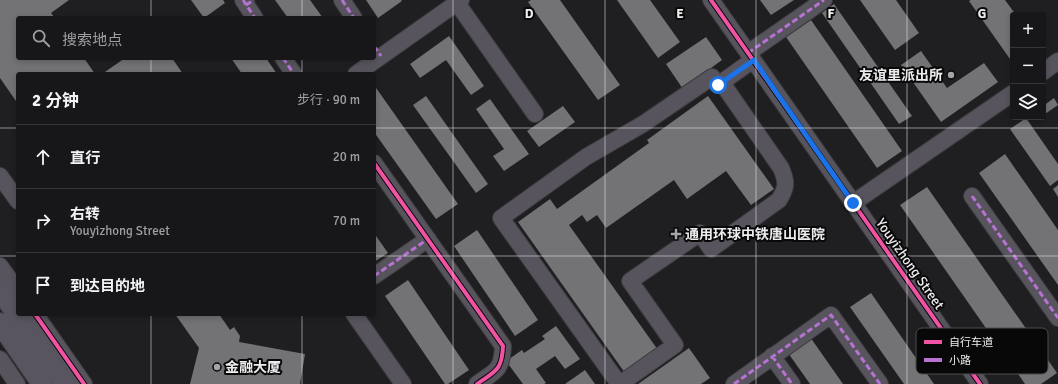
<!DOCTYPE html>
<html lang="zh">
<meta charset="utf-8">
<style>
body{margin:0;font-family:Signika,"Noto Sans SC",sans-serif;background:#201f21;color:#f1f3f6}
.controls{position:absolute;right:12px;top:12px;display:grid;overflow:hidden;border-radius:4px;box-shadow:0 2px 6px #0003}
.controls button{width:36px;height:36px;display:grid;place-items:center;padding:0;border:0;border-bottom:1px solid #363537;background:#171618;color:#f1f3f6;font:20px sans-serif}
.stop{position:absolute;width:12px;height:12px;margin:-9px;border:3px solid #1a73e8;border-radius:50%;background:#fff}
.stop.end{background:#1a73e8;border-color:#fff;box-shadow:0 1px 4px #0008}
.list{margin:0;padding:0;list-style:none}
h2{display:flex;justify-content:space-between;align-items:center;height:52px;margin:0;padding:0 16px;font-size:17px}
h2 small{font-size:13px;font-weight:400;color:#9e9fa2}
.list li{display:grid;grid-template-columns:26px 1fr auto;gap:12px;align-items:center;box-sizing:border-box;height:64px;padding:0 16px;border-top:1px solid #363537}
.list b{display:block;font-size:15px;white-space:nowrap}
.list p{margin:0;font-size:13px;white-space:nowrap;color:#9e9fa2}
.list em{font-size:13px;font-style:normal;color:#9e9fa2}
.icon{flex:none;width:22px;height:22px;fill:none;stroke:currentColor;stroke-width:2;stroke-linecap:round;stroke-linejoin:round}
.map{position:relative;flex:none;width:1058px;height:384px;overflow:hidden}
.search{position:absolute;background:#171618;box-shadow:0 2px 6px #0003;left:16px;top:16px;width:360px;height:44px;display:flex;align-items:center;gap:10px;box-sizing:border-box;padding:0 14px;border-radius:4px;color:#9e9fa2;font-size:15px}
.panel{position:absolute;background:#171618;box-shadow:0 2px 6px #0003;left:16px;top:72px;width:360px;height:244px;border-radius:4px}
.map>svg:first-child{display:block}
.building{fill:#737274}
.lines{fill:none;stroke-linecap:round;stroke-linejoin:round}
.minor-casing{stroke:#3c3b3d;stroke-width:18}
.major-casing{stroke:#3c3b3d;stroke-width:22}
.minor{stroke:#57545d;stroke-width:16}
.major{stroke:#585460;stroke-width:20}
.quiet{stroke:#b673d3;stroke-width:3;stroke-dasharray:6 3;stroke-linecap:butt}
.cycleway-casing{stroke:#080809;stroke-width:6}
.cycleway{stroke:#f153a3;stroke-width:4}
.route{stroke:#1a73e8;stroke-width:5}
.grid{fill:none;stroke:#edecee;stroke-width:1;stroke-opacity:0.55}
.poi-dot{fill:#a5a4a6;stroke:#080809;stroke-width:1.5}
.labels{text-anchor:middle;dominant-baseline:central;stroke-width:4;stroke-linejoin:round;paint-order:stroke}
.poi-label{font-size:14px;font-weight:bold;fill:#edecee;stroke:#080809;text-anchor:start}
.street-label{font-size:14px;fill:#edecee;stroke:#080809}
.key{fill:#080809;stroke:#4d4c4e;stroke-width:1}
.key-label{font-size:11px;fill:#edecee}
.grid-label{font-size:13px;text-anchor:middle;font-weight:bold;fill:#edecee;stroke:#080809;stroke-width:4;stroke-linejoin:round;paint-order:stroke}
</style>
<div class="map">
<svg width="1058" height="384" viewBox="0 0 1058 384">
<rect width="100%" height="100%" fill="#1f1e20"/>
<path class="building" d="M0 0H69L51 13 55 18H18V58H84L95 74H18V104L0 78Z
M191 0H223L225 3 204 18Z
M275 0H310L323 18H288Z
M366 0H401L402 1 378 18Z
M531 0H560L620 85 598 100 528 2Z
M617 0H650L680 42 658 58Z
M760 0H794L771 15Z
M860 0H896L919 33 895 50Z
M971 0H1005L1016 15H1013V57L1010 59 969 1Z
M834 4 912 116 899 124 822 13Z
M811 20 902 151 877 168 786 37Z
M449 36 484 86 471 95 446 60 420 78 410 64Z
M706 37 722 60 700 76 685 92 666 64Z
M921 51 947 88 984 63 998 82 941 122 901 65Z
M125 58H172L183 74H102Z
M231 58H266L277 74H242Z
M374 85 458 204 436 219 374 132Z
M426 96 488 184 476 193 413 105Z
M708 96 774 189 751 205 726 171 687 199 674 180 606 228 597 215 587 222 582 215 569 225 658 350 625 373 518 222 550 199 557 209 649 143 647 140Z
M1054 98 1058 105 1045 114 1043 111V106Z
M490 99 529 154 504 171 493 156 504 149 476 109Z
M563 106 575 122 539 147 527 131Z
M1026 118 1058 164V180L1050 186 1010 129Z
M1005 154 1058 230V285L979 173Z
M1058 185V197L1053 189Z
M927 187 1057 373 1041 384H1025L900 205Z
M477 230 538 320 515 336 454 246Z
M374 233 388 253 374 262Z
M408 280 469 370 448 384H445L385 296Z
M871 293 934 384H904L850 307Z
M175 314H219L230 330 234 327 240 336 239 342 305 354 300 384H190L199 348Z
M556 326 580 359 565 369 555 356 536 369 546 383 544 384H523L506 361 522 350 524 353 545 339 542 336Z
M808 334 843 384H810L786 350Z
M689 348 710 378 701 384H638Z
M585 370 595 384H565Z"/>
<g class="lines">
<defs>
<path id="minor" d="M243 0 255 18
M342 0 354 18
M711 0 980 384
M457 3 535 114
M748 53 824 0
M283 58 294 74
M1043 72 1058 61
M356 74 461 0
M374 163 503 346C502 371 495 371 477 384
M0 176 18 201
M972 196 1058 318
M853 203 1013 93
M0 266 18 291
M374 276 428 239
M35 314 84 384
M354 314 403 384
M772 356 792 384
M0 359 17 384
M619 384 501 218 586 157 643 124 712 77 718 85 753 60
M620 384 675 345 630 281 700 233 711 249 779 200C787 187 787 182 781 168L722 83
M734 384 831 315 880 384"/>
<path id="major" d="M0 290 65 384
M0 323 42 384"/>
</defs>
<use href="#minor" class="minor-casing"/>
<use href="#major" class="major-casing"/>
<use href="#minor" class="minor"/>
<use href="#major" class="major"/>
<path class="quiet" d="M243 0 255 18
M342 0 354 18
M246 5 254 0
M374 46 381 56
M748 53 824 0
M283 58 294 74
M972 196 1058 318
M374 276 428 239
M772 356 792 384
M734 384 831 315 880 384"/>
<defs>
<path id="cycleway" d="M711 0 980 384
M374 163 503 346C502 371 495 371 477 384
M35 314 84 384"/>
</defs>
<use href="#cycleway" class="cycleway-casing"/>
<use href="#cycleway" class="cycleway"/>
</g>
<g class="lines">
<path class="route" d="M718 85 754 60 853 203"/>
</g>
<path class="grid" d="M151 0V18M302 0V18M453 0V384M605 0V384M756 0V384M907 0V384M151 58V74M302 58V74M0 128H18M374 128H1058M0 256H18M374 256H1058M151 314V384M302 314V384"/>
<g class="poi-dot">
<circle cx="951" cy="75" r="4"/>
<path d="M674 228h4v4h4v4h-4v4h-4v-4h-4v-4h4z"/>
<circle cx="217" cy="367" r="4"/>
</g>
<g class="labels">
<g class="poi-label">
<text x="943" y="75" text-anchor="end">友谊里派出所</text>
<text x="685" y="234">通用环球中铁唐山医院</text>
<text x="225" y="367">金融大厦</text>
</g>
<g class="street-label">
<text transform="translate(910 264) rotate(55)">Youyizhong Street</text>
</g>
</g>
<rect x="916" y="328" width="132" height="46" rx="6" class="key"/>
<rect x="924" y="340" width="18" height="4" fill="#f153a3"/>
<rect x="924" y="358" width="18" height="4" fill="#b673d3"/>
<g class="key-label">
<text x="949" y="346">自行车道</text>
<text x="949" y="364">小路</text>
</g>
<g class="grid-label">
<text x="529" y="18">D</text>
<text x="680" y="18">E</text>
<text x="831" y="18">F</text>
<text x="982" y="18">G</text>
</g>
</svg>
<div class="controls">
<button>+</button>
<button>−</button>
<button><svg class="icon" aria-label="layers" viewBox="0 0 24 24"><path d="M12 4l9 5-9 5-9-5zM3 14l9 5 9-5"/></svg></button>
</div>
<div class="stop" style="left:718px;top:85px"></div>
<div class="stop end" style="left:853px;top:203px"></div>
<div class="search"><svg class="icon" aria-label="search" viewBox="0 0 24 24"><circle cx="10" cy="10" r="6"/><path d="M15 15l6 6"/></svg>搜索地点</div>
<section class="panel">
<h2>2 分钟<small>步行 · 90 m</small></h2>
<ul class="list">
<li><svg class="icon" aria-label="ahead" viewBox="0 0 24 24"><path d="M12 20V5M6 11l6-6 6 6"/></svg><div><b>直行</b></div><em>20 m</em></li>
<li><svg class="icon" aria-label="right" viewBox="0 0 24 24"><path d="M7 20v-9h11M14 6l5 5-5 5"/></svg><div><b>右转</b><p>Youyizhong Street</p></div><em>70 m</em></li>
<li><svg class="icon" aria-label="arrive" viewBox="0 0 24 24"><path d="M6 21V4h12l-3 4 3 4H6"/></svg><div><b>到达目的地</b></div></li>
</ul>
</section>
</div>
